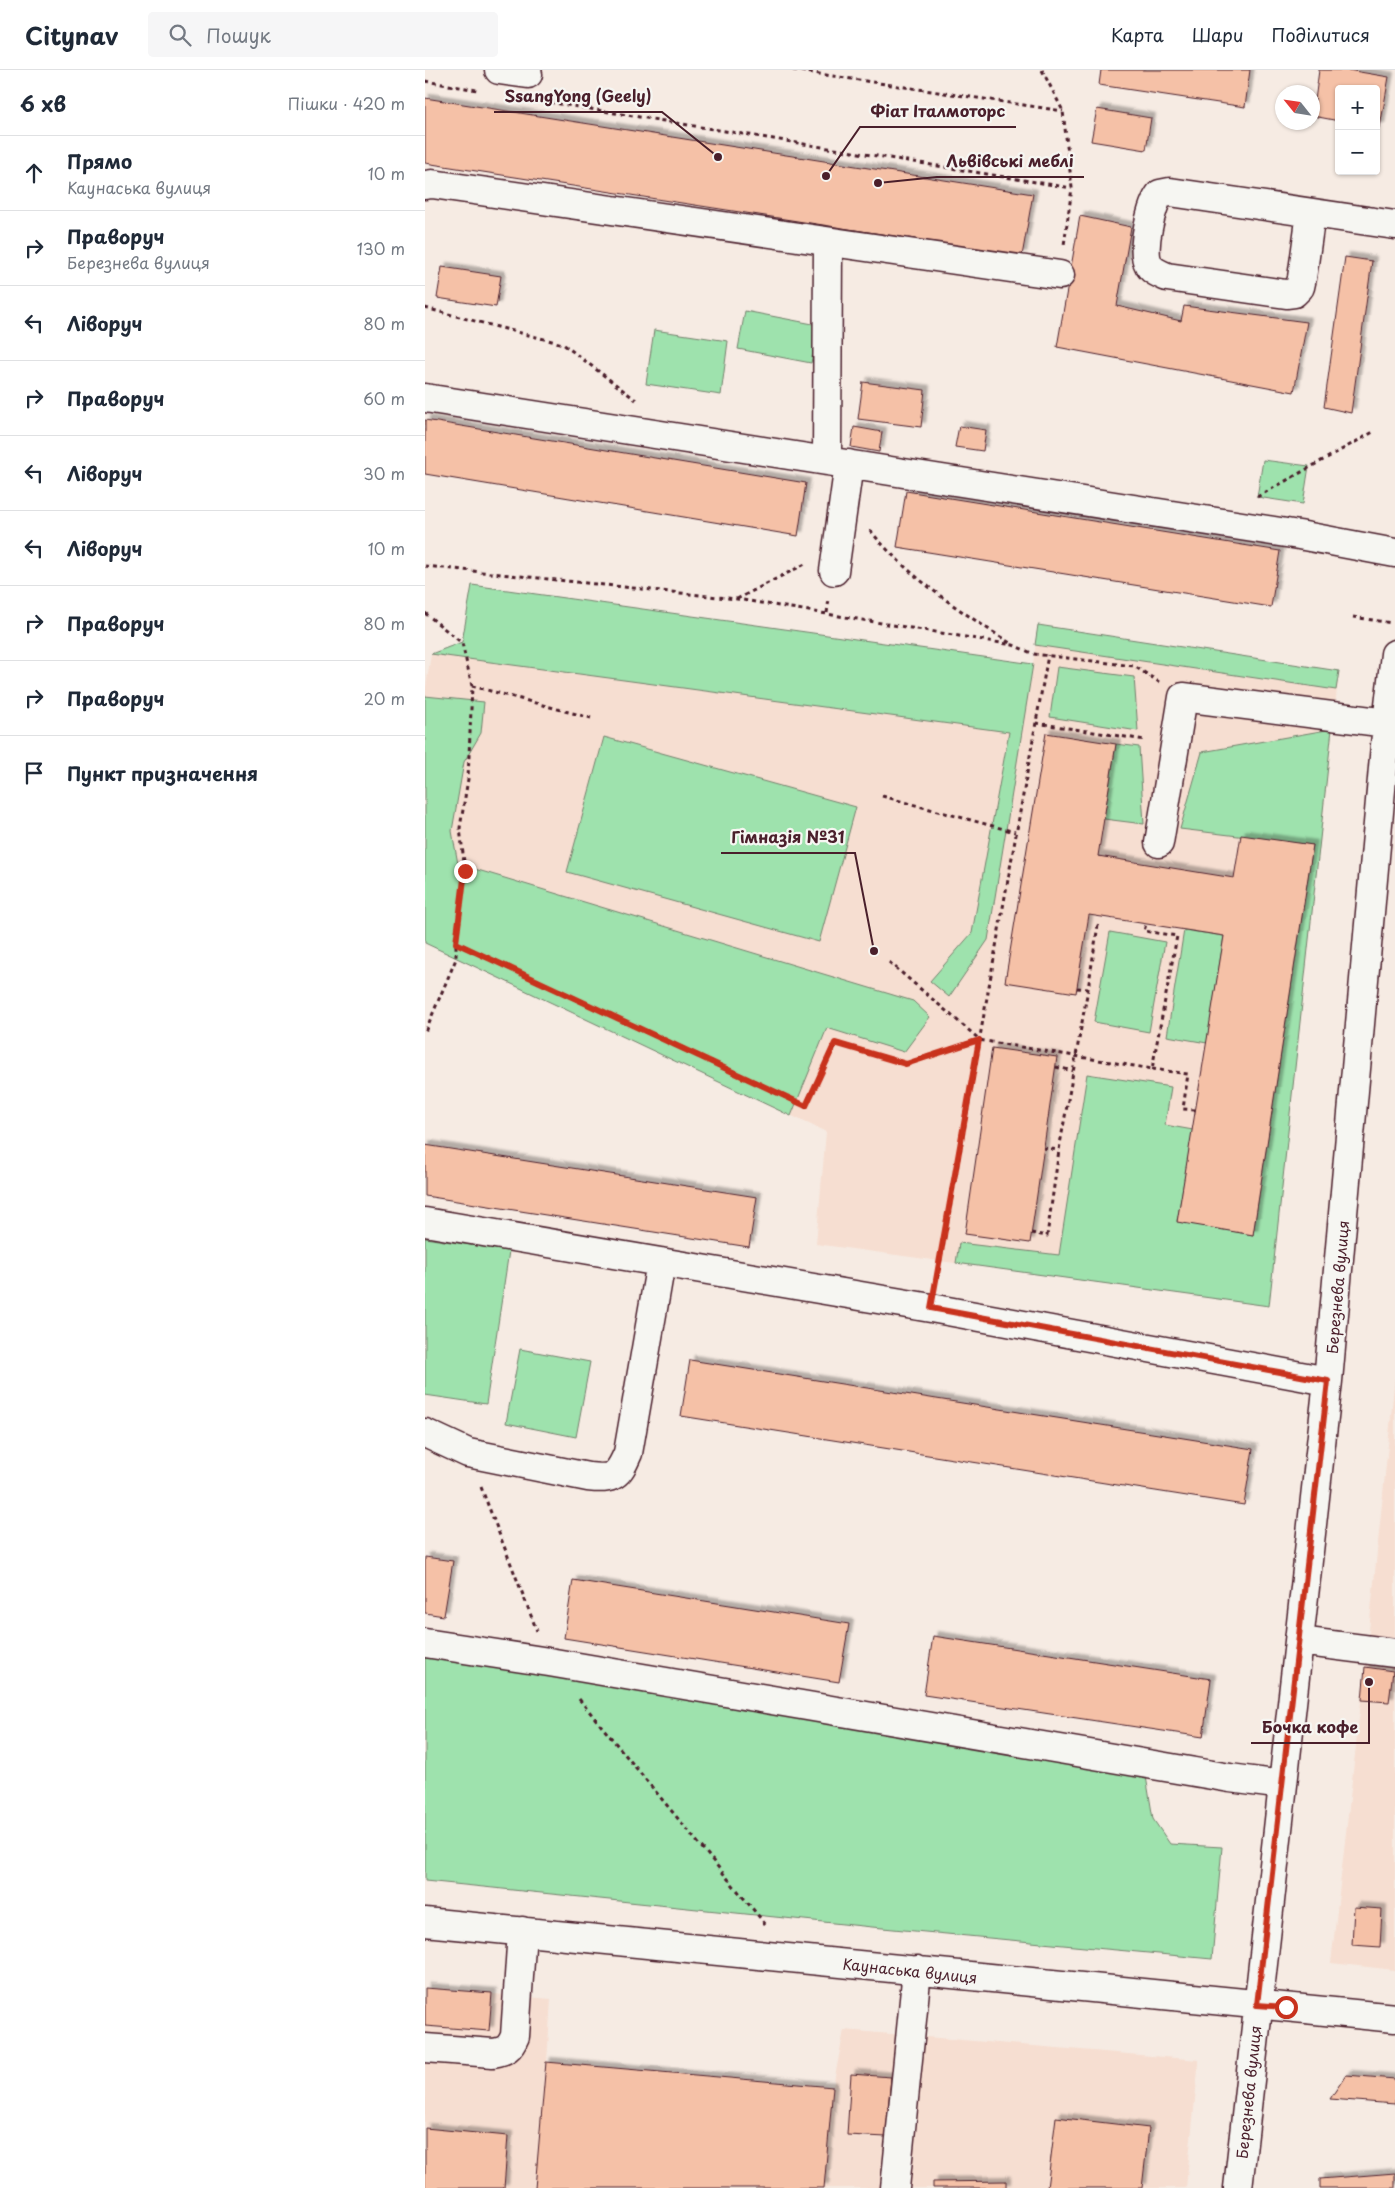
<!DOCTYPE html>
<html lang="uk">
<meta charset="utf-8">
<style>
body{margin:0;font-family:"Playpen Sans",sans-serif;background:#f6f6f7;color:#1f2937}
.controls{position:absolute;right:15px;top:15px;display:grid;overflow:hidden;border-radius:5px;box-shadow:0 1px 4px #0004}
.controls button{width:45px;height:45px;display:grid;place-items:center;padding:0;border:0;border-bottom:1px solid #e0e1e3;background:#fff;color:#1f2937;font:25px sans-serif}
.compass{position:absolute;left:850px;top:15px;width:45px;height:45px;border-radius:50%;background:#fff;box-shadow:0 1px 4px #0004;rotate:300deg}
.stop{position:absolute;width:15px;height:15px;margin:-11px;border:4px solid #c8321e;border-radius:50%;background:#fff}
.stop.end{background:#c8321e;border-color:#fff;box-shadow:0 1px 5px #0008}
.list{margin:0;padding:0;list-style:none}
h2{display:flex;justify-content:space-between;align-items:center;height:65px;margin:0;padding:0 20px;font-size:21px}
h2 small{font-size:16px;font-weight:400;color:#747a83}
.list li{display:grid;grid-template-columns:32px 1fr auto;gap:15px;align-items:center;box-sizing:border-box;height:75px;padding:0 20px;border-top:1px solid #e0e1e3}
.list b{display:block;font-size:19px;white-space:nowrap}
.list p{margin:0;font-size:16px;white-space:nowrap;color:#747a83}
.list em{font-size:16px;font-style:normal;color:#747a83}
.icon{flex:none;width:28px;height:28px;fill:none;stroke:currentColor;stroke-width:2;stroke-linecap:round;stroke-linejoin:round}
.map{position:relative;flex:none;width:970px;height:2118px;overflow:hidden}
header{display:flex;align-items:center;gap:30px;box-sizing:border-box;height:70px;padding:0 25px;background:#fff;border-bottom:1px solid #e0e1e3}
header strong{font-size:24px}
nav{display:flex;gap:28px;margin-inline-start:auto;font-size:18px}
.search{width:350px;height:45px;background:#f6f6f7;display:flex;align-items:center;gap:12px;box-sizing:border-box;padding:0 18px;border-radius:5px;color:#747a83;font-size:19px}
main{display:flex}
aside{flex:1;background:#fff}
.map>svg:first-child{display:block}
.built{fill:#f6ded1}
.green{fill:#9ee2ad;stroke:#74806c}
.building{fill:#f5c1a7;stroke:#4a1f2b;filter:url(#shadow)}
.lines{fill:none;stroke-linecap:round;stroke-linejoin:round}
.minor-casing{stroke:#4a1f2b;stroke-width:31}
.path{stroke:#4a1f2b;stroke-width:3;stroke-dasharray:4 4;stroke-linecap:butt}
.minor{stroke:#f6f6f2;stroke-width:28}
.route{stroke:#c8321e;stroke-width:6}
.labels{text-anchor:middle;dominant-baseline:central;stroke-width:4.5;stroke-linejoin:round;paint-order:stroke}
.street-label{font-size:15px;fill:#4a1f2b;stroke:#f6f6f2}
.leader{fill:none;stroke:#4a1f2b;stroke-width:2}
.callout-dot{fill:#4a1f2b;stroke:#f6f6f2;stroke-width:2}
.callout-label{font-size:16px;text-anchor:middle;font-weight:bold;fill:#4a1f2b;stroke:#f6f6f2;stroke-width:4.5;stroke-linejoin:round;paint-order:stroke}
</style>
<header>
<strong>Citynav</strong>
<div class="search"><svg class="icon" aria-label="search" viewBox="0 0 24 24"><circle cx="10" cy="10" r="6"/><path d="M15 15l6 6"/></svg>Пошук</div>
<nav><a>Карта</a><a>Шари</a><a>Поділитися</a></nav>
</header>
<main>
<aside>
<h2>6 хв<small>Пішки · 420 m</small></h2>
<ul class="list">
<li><svg class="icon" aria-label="ahead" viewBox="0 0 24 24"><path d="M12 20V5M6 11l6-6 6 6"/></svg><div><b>Прямо</b><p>Каунаська вулиця</p></div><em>10 m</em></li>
<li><svg class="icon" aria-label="right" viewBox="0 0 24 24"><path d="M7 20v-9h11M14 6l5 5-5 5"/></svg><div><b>Праворуч</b><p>Березнева вулиця</p></div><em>130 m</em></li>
<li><svg class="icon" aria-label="left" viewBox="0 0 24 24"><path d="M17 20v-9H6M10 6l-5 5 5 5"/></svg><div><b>Ліворуч</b></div><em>80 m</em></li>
<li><svg class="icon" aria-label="right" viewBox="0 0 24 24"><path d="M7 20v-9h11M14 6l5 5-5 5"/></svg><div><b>Праворуч</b></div><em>60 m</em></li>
<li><svg class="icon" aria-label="left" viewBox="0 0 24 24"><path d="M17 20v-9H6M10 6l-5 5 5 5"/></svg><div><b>Ліворуч</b></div><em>30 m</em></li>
<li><svg class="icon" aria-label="left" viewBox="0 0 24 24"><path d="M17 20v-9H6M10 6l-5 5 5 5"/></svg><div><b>Ліворуч</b></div><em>10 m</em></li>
<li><svg class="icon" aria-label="right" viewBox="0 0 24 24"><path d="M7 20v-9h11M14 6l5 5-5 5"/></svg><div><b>Праворуч</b></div><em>80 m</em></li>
<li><svg class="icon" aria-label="right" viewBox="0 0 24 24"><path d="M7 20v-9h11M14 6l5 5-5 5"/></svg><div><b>Праворуч</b></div><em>20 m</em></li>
<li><svg class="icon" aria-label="arrive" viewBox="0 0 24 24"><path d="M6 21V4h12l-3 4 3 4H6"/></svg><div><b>Пункт призначення</b></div></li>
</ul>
</aside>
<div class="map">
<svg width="970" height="2118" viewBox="0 0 970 2118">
<defs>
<filter id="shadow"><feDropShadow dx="4.5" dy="-4.5" stdDeviation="1" flood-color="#0004"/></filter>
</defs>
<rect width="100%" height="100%" fill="#f6ebe3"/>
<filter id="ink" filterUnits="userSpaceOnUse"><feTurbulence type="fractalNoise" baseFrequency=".02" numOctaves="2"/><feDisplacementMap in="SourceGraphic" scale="10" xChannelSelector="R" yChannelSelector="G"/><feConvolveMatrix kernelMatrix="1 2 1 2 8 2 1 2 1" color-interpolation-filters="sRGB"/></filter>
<g filter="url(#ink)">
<path class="built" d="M47 515 608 594 613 555 914 601 844 1236 391 1174 401 1062 0 873V623L6 584 37 572Z
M970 1307V1900L906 1893 942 1580Z
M0 1918 126 1929 122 1992 408 2017 419 1960 774 1990 761 2118H0Z"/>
<path class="green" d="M320 241 393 255 386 293 313 279Z
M229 260 303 271 296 325 221 314Z
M838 390 884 396 878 434 832 427Z
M47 515 608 594 563 870 524 927 505 911 547 863 584 662 6 584 37 572Z
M613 555 914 601 911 620 610 575Z
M632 597 709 607 713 661 625 647Z
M0 626 59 632 56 663 39 692 27 761 33 794 488 931 505 947 479 982 402 958 366 1046 0 873Z
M907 659 844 1236 531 1193 534 1173 634 1185 662 1004 746 1017 740 1055 768 1060 752 1151 828 1165 888 775 755 759 777 682Z
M179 667 431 737 394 872 142 802Z
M691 674 714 677 719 754 679 749Z
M759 860 799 866 782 973 742 966Z
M685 862 740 872 724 962 669 952Z
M0 1168 84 1181 61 1334 0 1325Z
M95 1279 165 1292 151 1367 81 1353Z
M0 1579 720 1700 728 1749 745 1774 797 1777 787 1889 447 1857 0 1811Z"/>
<path class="building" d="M676 0H825L820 37 674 15Z
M894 0H923L964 7 955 57H951V19H914V51L888 46Z
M0 28 608 124 597 186 0 93Z
M672 39 726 48 721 80 666 71Z
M655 146 706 157 692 236 756 251 759 236 882 252 869 322 632 277Z
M920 187 947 191 926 343 899 337Z
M17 197 76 206 71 237 12 228Z
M438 312 500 320 496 357 433 349Z
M0 350 381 413 373 466 0 404Z
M534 356 561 360 558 381 530 377Z
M429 357 457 362 454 382 426 377Z
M481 421 855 481 846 537 472 477Z
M621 663 691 674 673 786 809 808 816 765 888 775 828 1165 752 1152 799 866 664 845 651 923 580 912Z
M567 978 632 987 605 1173 540 1164Z
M0 1075 332 1127 324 1177 0 1126Z
M265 1290 828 1379 819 1435 256 1346Z
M0 1487 28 1491 19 1546 0 1543Z
M148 1510 424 1554 414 1612 139 1568Z
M508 1566 786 1609 778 1667 499 1625Z
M940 1597 968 1601 964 1632 937 1630Z
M929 1837 957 1839 955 1877 927 1875Z
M0 1918 67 1923 64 1961 0 1956Z
M121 1992 408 2017 399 2118H110Z
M426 2004 466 2007 461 2067 422 2065Z
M921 2005 970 2009V2034L905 2029Z
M631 2047 724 2058 717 2118H622Z
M0 2058 83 2066 79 2118H0Z
M970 2103V2118H895V2109Z
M581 2111V2118H508V2112Z"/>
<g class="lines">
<defs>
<path id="minor" d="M74 0 103 4
M0 115 7 114 635 205
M886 143 877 208 875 217 869 223 861 224 742 207C735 204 726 201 723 193 716 180 726 135 735 124L745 122 970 155
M0 328 874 465 970 483
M402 391 403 172
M409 501 424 394
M734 773 758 627 962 653
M0 1152 506 1238 903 1311
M0 1363 43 1383 163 1407C189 1410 193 1406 203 1383L236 1192
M874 1571 970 1583
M0 1573 124 1592 805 1708 858 1715
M0 1852 970 1948
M0 1978 68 1983C81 1981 85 1978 90 1966L97 1861
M470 2118 492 1900
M813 2118 903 1311 962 653 970 584"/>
</defs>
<use href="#minor" class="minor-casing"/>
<path class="path" d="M368 0 638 41
M617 0 638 41 647 118 639 175
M0 11 52 20
M117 31 647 118
M0 238 138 274 211 330
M832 427 950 361
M445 460C483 507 535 541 585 573
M0 496 312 529 588 575 609 584 709 596 734 612
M312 529 380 494
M0 543 37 573 47 616 43 709 35 758 40 801 31 873V889L0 962
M402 543 404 529
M928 547 967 553
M47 616 166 648
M611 653 720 670
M457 726 590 762
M31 873 381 1036 410 973 481 994 554 970 727 999 752 866 719 861 721 854
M464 892 554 969
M652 918 663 919 673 855
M631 997 648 1001
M727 999 763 1004 758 1039 771 1040
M618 1078 634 1080
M606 1163 622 1166 634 1080 663 919
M512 1208 623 585
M56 1417 112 1561
M154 1629 341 1855"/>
<use href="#minor" class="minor"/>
</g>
</g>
<g class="lines" filter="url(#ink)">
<path class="route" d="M40 801 31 873 381 1036 410 973 481 994 554 970 506 1238 903 1311 832 1935 861 1937"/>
</g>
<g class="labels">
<g class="street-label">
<text transform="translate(912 1217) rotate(-85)">Березнева вулиця</text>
<text transform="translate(485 1900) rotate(6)">Каунаська вулиця</text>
<text transform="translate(823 2022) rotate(-84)">Березнева вулиця</text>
</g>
</g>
<path class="leader" d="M293 87L237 42H69M401 106L435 57H591M453 113L512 107H659M449 881L430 783H296M944 1612L944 1673H826"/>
<g class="callout-dot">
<circle cx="293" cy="87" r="5"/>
<circle cx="401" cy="106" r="5"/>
<circle cx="453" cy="113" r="5"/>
<circle cx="449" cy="881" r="5"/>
<circle cx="944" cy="1612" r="5"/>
</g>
<g class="callout-label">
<text x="153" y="32">SsangYong (Geely)</text>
<text x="513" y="47">Фіат Італмоторс</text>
<text x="585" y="97">Львівські меблі</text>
<text x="363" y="773">Гімназія №31</text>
<text x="885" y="1663">Бочка кофе</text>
</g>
</svg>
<div class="controls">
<button>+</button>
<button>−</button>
</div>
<svg class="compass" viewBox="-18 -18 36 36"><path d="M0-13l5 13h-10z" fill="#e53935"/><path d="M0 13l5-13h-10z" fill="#747a83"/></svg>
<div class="stop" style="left:861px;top:1937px"></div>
<div class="stop end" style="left:40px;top:801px"></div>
</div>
</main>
